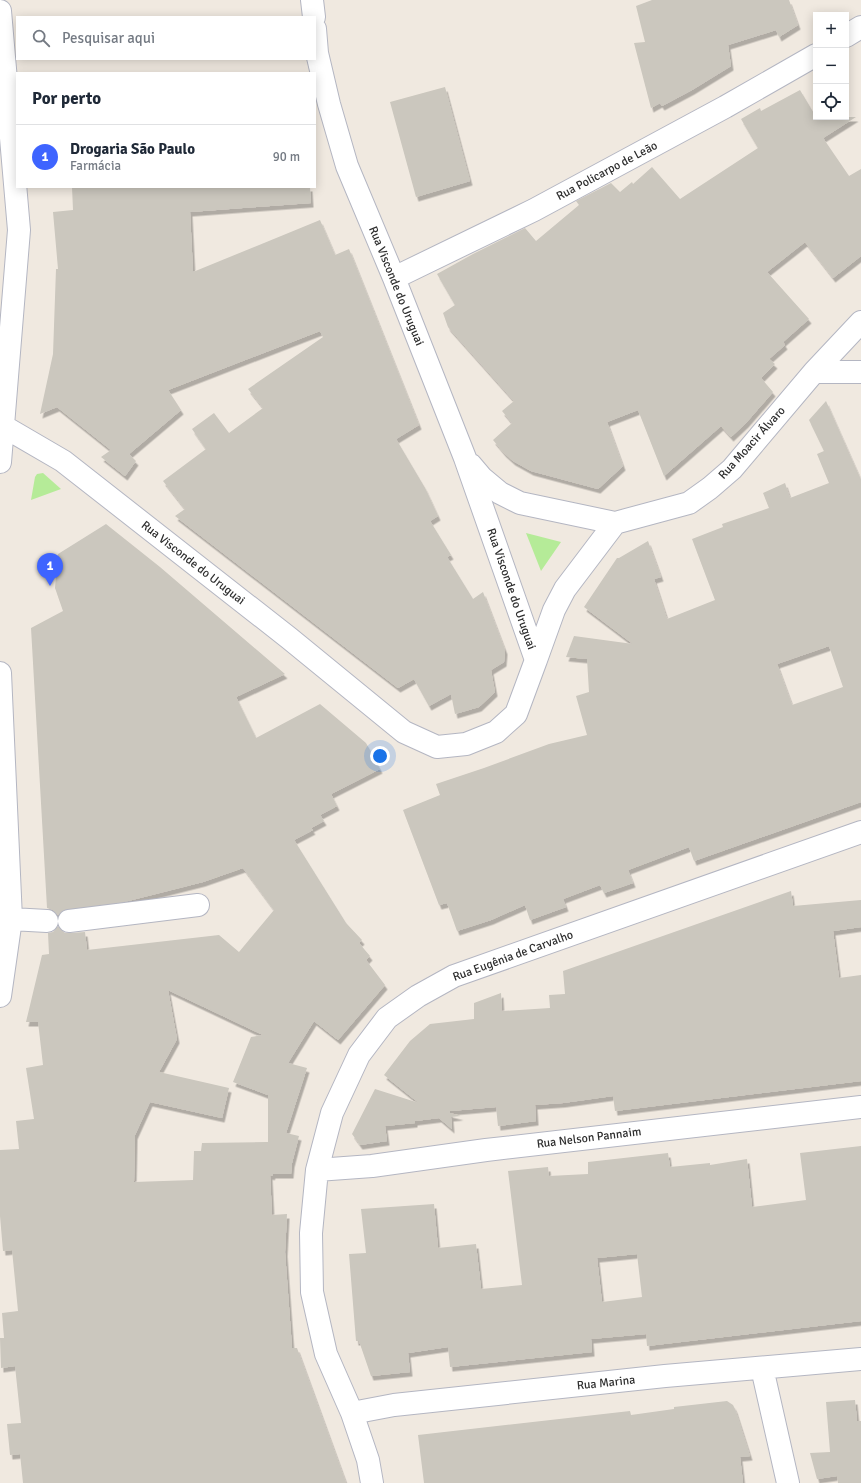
<!DOCTYPE html>
<html lang="pt">
<meta charset="utf-8">
<style>
body{margin:0;font-family:Signika,sans-serif;background:#f2f2f3;color:#1f2937}
.controls{position:absolute;right:12px;top:12px;display:grid;overflow:hidden;border-radius:0px;box-shadow:0 2px 10px #0003}
.controls button{width:36px;height:36px;display:grid;place-items:center;padding:0;border:0;border-bottom:1px solid #e0e1e3;background:#fff;color:#1f2937;font:20px sans-serif}
.you{position:absolute;left:380px;top:756px;width:14px;height:14px;margin:-10px;border:3px solid #fff;border-radius:50%;background:#1a73e8;box-shadow:0 0 0 6px #1a73e833}
.badge{display:grid;place-items:center;width:26px;height:26px;border-radius:50%;background:#3e64ff;color:#fff;font-size:13px;font-weight:700}
.pin{position:absolute;translate:-50% -33px;filter:drop-shadow(0 1px 2px #0008)}
.pin::after{content:'';position:absolute;top:21px;width:14px;height:12px;background:inherit;clip-path:polygon(0 0,100% 0,50% 100%)}
.list{margin:0;padding:0;list-style:none}
h2{display:flex;justify-content:space-between;align-items:center;height:52px;margin:0;padding:0 16px;font-size:17px}
h2 small{font-size:13px;font-weight:400;color:#747a83}
.list li{display:grid;grid-template-columns:26px 1fr auto;gap:12px;align-items:center;box-sizing:border-box;height:64px;padding:0 16px;border-top:1px solid #e0e1e3}
.list b{display:block;font-size:15px;white-space:nowrap}
.list p{margin:0;font-size:13px;white-space:nowrap;color:#747a83}
.list em{font-size:13px;font-style:normal;color:#747a83}
.icon{flex:none;width:22px;height:22px;fill:none;stroke:currentColor;stroke-width:2;stroke-linecap:round;stroke-linejoin:round}
.map{position:relative;flex:none;width:861px;height:1483px;overflow:hidden}
.search{position:absolute;background:#fff;box-shadow:0 2px 10px #0003;left:16px;top:16px;width:300px;height:44px;display:flex;align-items:center;gap:10px;box-sizing:border-box;padding:0 14px;border-radius:0px;color:#747a83;font-size:15px}
.panel{position:absolute;background:#fff;box-shadow:0 2px 10px #0003;left:16px;top:72px;width:300px;height:116px;border-radius:0px}
.map>svg:first-child{display:block}
.green{fill:#b5eb98}
.building{fill:#cbc7be;fill-rule:evenodd;filter:url(#shadow)}
.lines{fill:none;stroke-linecap:round;stroke-linejoin:round}
.minor-casing{stroke:#b4b6c2;stroke-width:24}
.minor{stroke:#fff;stroke-width:22}
.labels{text-anchor:middle;dominant-baseline:central;stroke-width:4;stroke-linejoin:round;paint-order:stroke}
.street-label{font-size:12px;fill:#2e2e2e;stroke:#fff}
</style>
<div class="map">
<svg width="861" height="1483" viewBox="0 0 861 1483">
<defs>
<filter id="shadow"><feDropShadow dx="2.5" dy="4.5" stdDeviation="0" flood-color="#0004"/></filter>
</defs>
<rect width="100%" height="100%" fill="#f0e9e0"/>
<path class="green" d="M43 473 61 489 31 500 35 477 37 474Z
M526 533 561 542 541 571Z"/>
<path class="building" d="M652 0H789L798 25 779 37 776 30 728 45 731 66 692 90 662 106 660 103 651 108 634 43 645 42 636 6Z
M445 87 470 181 416 197 390 102Z
M800 90 816 117H856L823 138 849 176 861 169V256L833 278 805 242 767 272 809 319 783 342 785 345 769 359 775 364 761 378 773 392 746 423 731 437 721 426 664 476 638 410 607 422 623 466 598 489 531 471 513 461 504 453 493 440 512 423 502 411 514 401 448 327 443 313 455 305 437 274 473 254 525 228 536 241 579 205 576 201 611 183 620 192 632 182 633 184 652 167 680 199 758 148 741 119 760 108 761 111Z
M72 187H310L311 203 190 212 193 272 320 220 335 255 349 249 419 425 396 439 425 488 438 516 430 521 451 555 447 557 473 599 483 592 505 650 504 662 491 670 495 692 479 707 455 714 451 694 429 706 414 679 398 688 175 516 185 509 163 481 206 449 192 429 214 413 229 433 263 408 248 389 323 337 320 331 168 390 181 410 129 454 136 461 125 476 101 457 111 450 57 407 40 414 53 354 56 269H58L53 212 73 210Z
M826 401 861 480V802L694 861 689 847 628 870 633 883 604 893 600 885 563 899 566 907 530 920 525 905 491 920 457 931 447 903 439 905 403 810 440 795 436 784 484 768 549 744 587 735 576 696 589 692 587 659 566 657 574 636 633 644 584 607 617 558H619L648 541 661 577 654 579 667 619 715 600 692 539 723 527 722 524 769 508 763 493 785 483 790 498 829 483 817 454 824 451 809 420ZM829 646 843 687 792 705 777 664Z
M106 524 160 567 285 674 236 697 256 738 320 704 366 743 380 769 331 794 337 806 320 815 324 821 311 828 313 830 294 840 346 923 362 940 359 943 370 956 366 960 385 985 338 1040 314 1021 288 1063 307 1068 286 1133 299 1136 292 1163 291 1174H273L272 1176 270 1175 272 1215 287 1214 285 1252 292 1348H297L346 1483H23L20 1454 10 1455 7 1424 21 1423 15 1366 1 1368 0 1338H4L2 1313 18 1311 12 1250 3 1251 0 1216V1150L19 1149 16 1121 34 1119 26 1068 43 1065 38 1022H26L42 955 49 954 48 933 53 932 58 926 65 933H71L85 932 87 950 219 935 239 952 274 910 243 868 203 882 124 902 67 909 62 911 58 915 53 910 47 908 31 628 63 611 55 588 58 554ZM168 990 263 1035 251 1037 233 1082 268 1095V1142L202 1143 201 1151H194L193 1180 134 1182 135 1135 150 1102 222 1118 229 1088 159 1072 177 1039Z
M791 891 793 906 861 900V927L833 931 839 978 861 975V1081L615 1111 613 1096 563 1103 535 1105 536 1121 498 1126 496 1107 450 1111V1113L461 1116 451 1117 452 1129 439 1118 415 1121V1123L385 1126 387 1141 360 1145 352 1134 375 1089 419 1103 384 1075 410 1041 430 1024 474 1019V1003L501 993 502 1011 550 1008 549 995 565 994 563 971Z
M861 1146V1321L647 1346 646 1334 591 1339 592 1352 450 1367 448 1347 408 1353 410 1372 371 1376 359 1341H356L349 1254 366 1253 361 1209 434 1204 438 1248 476 1244 481 1289 522 1285 508 1171 548 1167 549 1176 588 1174V1162L668 1153 670 1167 710 1163V1165L747 1159 752 1207 806 1200 800 1153ZM637 1254 642 1297 602 1302 597 1258Z
M855 1400 857 1421H861V1483H838L837 1476 817 1479 810 1453 830 1452 826 1402Z
M727 1401 733 1405 735 1409 750 1456 740 1457 743 1483H424L418 1435 630 1411 631 1415 674 1409V1407Z"/>
<g class="lines">
<defs>
<path id="minor" d="M312 0 314 17
M0 11 19 230 0 462
M846 36 861 27
M394 278 534 210 725 107 816 55
M814 372H861
M3 426 63 461 289 638 404 732 437 747 466 744 496 732 516 714 536 660 465 458 394 278 347 166 329 104 317 53 315 29
M471 465 482 478 500 493 520 503 615 523 689 503 710 488 732 469 814 372 861 322
M536 660 554 610 565 589 615 523
M0 673 11 919 0 996
M69 921 198 905
M1 929 11 919 47 921
M317 1170 372 1166 486 1150 861 1107
M762 1368 788 1483
M352 1413 394 1405 665 1376 861 1359
M372 1483 368 1460 352 1413 326 1354 312 1292 311 1233 317 1170 332 1113 359 1055 387 1018 418 996 454 976 861 832"/>
</defs>
<use href="#minor" class="minor-casing"/>
<use href="#minor" class="minor"/>
</g>
<g class="labels">
<g class="street-label">
<text transform="translate(607 171) rotate(-28)">Rua Policarpo de Leão</text>
<text transform="translate(396 286) rotate(68)">Rua Visconde do Uruguai</text>
<text transform="translate(752 443) rotate(-48)">Rua Moacir Álvaro</text>
<text transform="translate(193 563) rotate(38)">Rua Visconde do Uruguai</text>
<text transform="translate(511 589) rotate(71)">Rua Visconde do Uruguai</text>
<text transform="translate(513 956) rotate(-20)">Rua Eugênia de Carvalho</text>
<text transform="translate(589 1138) rotate(-7)">Rua Nelson Pannaim</text>
<text transform="translate(606 1383) rotate(-6)">Rua Marina</text>
</g>
</g>
</svg>
<div class="controls">
<button>+</button>
<button>−</button>
<button><svg class="icon" aria-label="locate" viewBox="0 0 24 24"><circle cx="12" cy="12" r="6"/><path d="M12 2v4M12 18v4M2 12h4M18 12h4"/></svg></button>
</div>
<div class="you"></div>
<div class="pin badge" style="left:50px;top:586px">1</div>
<div class="search"><svg class="icon" aria-label="search" viewBox="0 0 24 24"><circle cx="10" cy="10" r="6"/><path d="M15 15l6 6"/></svg>Pesquisar aqui</div>
<section class="panel">
<h2>Por perto<small></small></h2>
<ul class="list">
<li><span class="badge">1</span><div><b>Drogaria São Paulo</b><p>Farmácia</p></div><em>90 m</em></li>
</ul>
</section>
</div>
